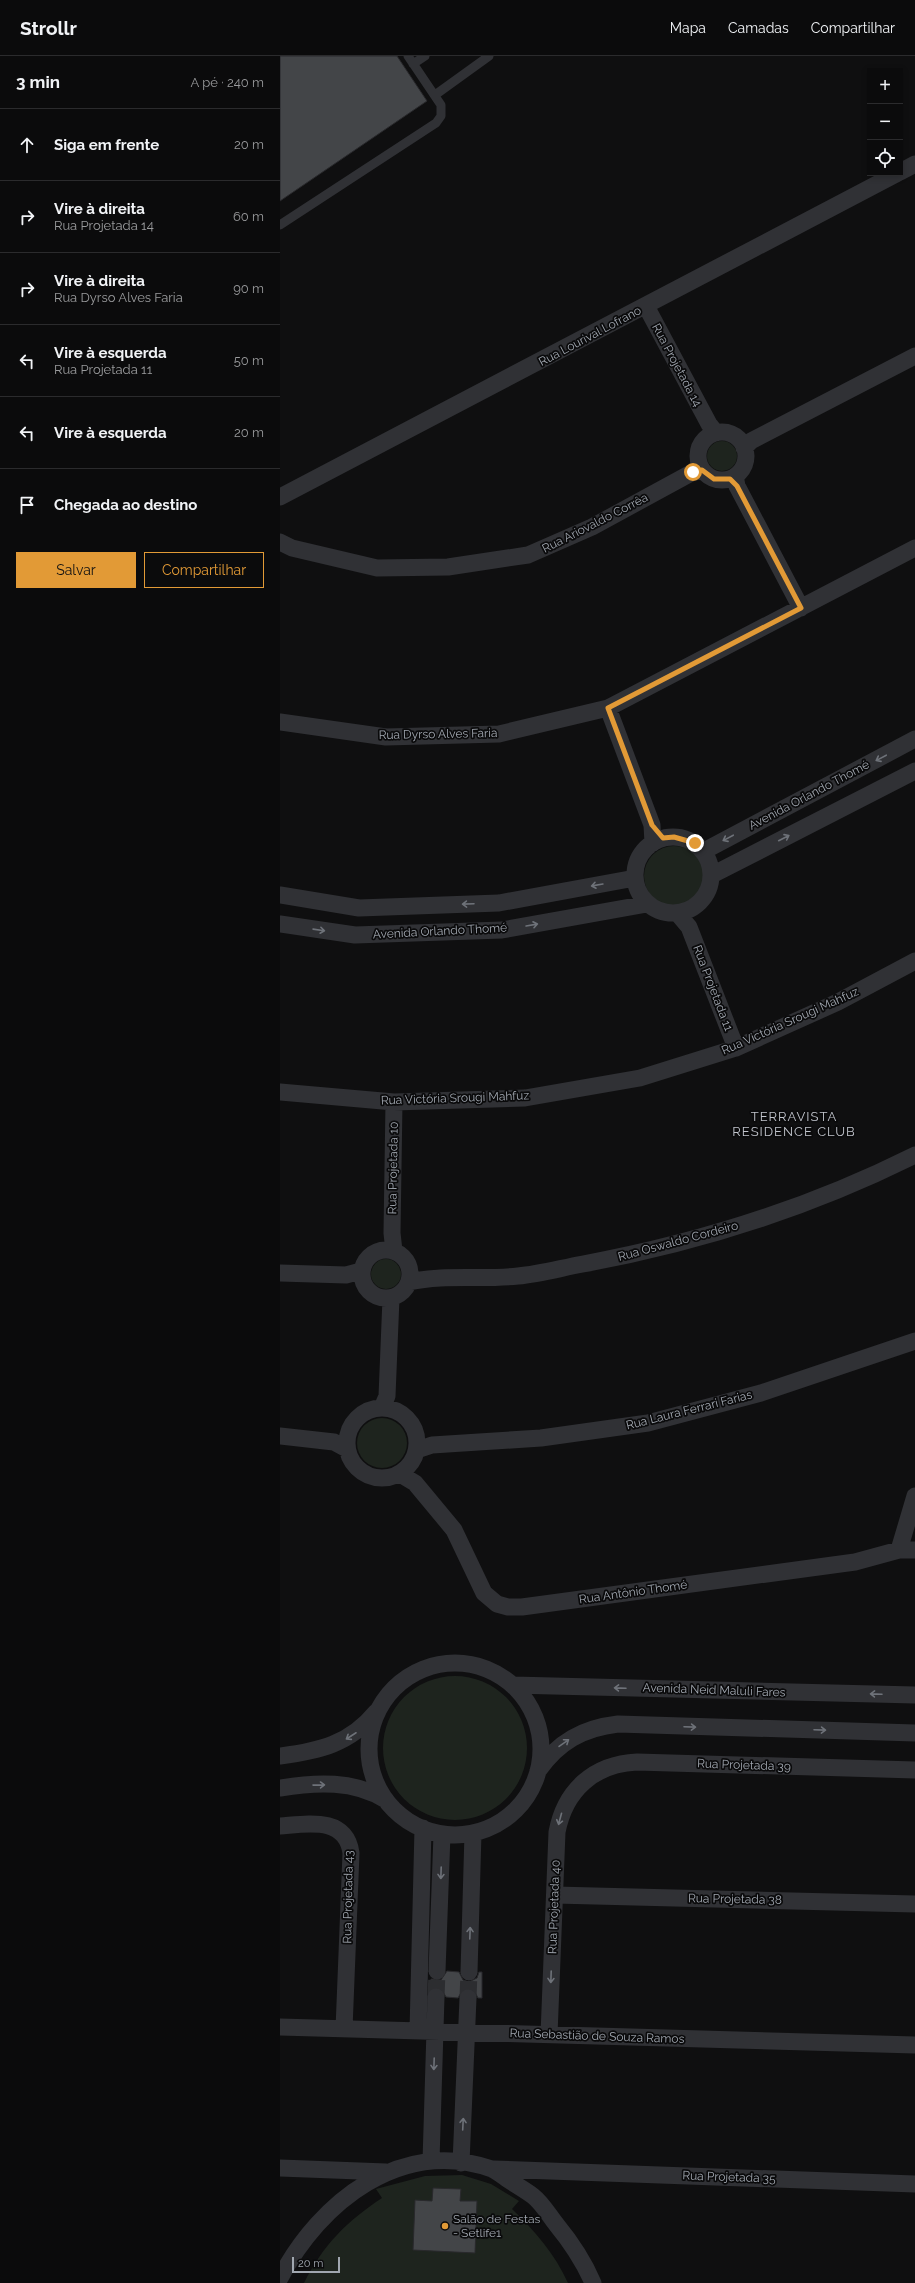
<!DOCTYPE html>
<html lang="pt">
<meta charset="utf-8">
<style>
body{margin:0;font-family:Raleway,sans-serif;background:#19191a;color:#f1f3f6}
.controls{position:absolute;right:12px;top:12px;display:grid;overflow:hidden;border-radius:0px;box-shadow:0 2px 6px #0003}
.controls button{width:36px;height:36px;display:grid;place-items:center;padding:0;border:0;border-bottom:1px solid #2b2b2d;background:#0b0b0c;color:#f1f3f6;font:20px sans-serif}
.scale{position:absolute;left:12px;bottom:10px;width:48px;box-sizing:border-box;padding-left:4px;border:2px solid #a1a7b0;border-top:0;font-size:11px;line-height:14px;white-space:nowrap;color:#a1a7b0;-webkit-text-stroke:3px #0a0a0b;paint-order:stroke}
.stop{position:absolute;width:12px;height:12px;margin:-9px;border:3px solid #e29a36;border-radius:50%;background:#fff}
.stop.end{background:#e29a36;border-color:#fff;box-shadow:0 1px 4px #0008}
.list{margin:0;padding:0;list-style:none}
h2{display:flex;justify-content:space-between;align-items:center;height:52px;margin:0;padding:0 16px;font-size:17px}
h2 small{font-size:13px;font-weight:400;color:#9a9b9d}
.list li{display:grid;grid-template-columns:26px 1fr auto;gap:12px;align-items:center;box-sizing:border-box;height:72px;padding:0 16px;border-top:1px solid #2b2b2d}
.list b{display:block;font-size:15px;white-space:nowrap}
.list p{margin:0;font-size:13px;white-space:nowrap;color:#9a9b9d}
.list em{font-size:13px;font-style:normal;color:#9a9b9d}
.actions{display:flex;gap:8px;padding:12px 16px}
.actions a{flex:1;padding:9px 0;border:1px solid #e29a36;border-radius:0px;text-align:center;font-size:14px;color:#e29a36}
.actions .main{background:#e29a36;color:#111}
.icon{flex:none;width:22px;height:22px;fill:none;stroke:currentColor;stroke-width:2;stroke-linecap:round;stroke-linejoin:round}
.map{position:relative;flex:none;width:635px;height:2227px;overflow:hidden}
header{display:flex;align-items:center;gap:24px;box-sizing:border-box;height:56px;padding:0 20px;background:#0b0b0c;border-bottom:1px solid #2b2b2d}
header strong{font-size:19px}
nav{display:flex;gap:22px;margin-inline-start:auto;font-size:14px}
main{display:flex}
aside{flex:1;background:#0b0b0c}
.map>svg:first-child{display:block}
.green{fill:#1e241e;fill-rule:evenodd}
.building{fill:#434548;stroke:#29292c}
.lines{fill:none;stroke-linecap:round;stroke-linejoin:round}
.street-tunnel{stroke:#2c2d30;stroke-width:17;stroke-dasharray:17 8;stroke-linecap:butt}
.lane{stroke:#303135;stroke-width:9}
.street{stroke:#303135;stroke-width:17}
.oneway{stroke:#6e7279}
.route{stroke:#e29a36;stroke-width:5}
.poi-dot{fill:#e29a36;stroke:#0a0a0b;stroke-width:1.5}
.labels{text-anchor:middle;dominant-baseline:central;stroke-width:3.5;stroke-linejoin:round;paint-order:stroke}
.street-label{font-size:12px;fill:#a1a7b0;stroke:#0a0a0b}
.poi-label{font-size:12px;fill:#a1a7b0;stroke:#0a0a0b;text-anchor:start}
.neighbourhood-label{font-size:13px;letter-spacing:1px;fill:#c2c5cd;stroke:#0a0a0b}
</style>
<header>
<strong>Strollr</strong>
<nav><a>Mapa</a><a>Camadas</a><a>Compartilhar</a></nav>
</header>
<main>
<aside>
<h2>3 min<small>A pé · 240 m</small></h2>
<ul class="list">
<li><svg class="icon" aria-label="ahead" viewBox="0 0 24 24"><path d="M12 20V5M6 11l6-6 6 6"/></svg><div><b>Siga em frente</b></div><em>20 m</em></li>
<li><svg class="icon" aria-label="right" viewBox="0 0 24 24"><path d="M7 20v-9h11M14 6l5 5-5 5"/></svg><div><b>Vire à direita</b><p>Rua Projetada 14</p></div><em>60 m</em></li>
<li><svg class="icon" aria-label="right" viewBox="0 0 24 24"><path d="M7 20v-9h11M14 6l5 5-5 5"/></svg><div><b>Vire à direita</b><p>Rua Dyrso Alves Faria</p></div><em>90 m</em></li>
<li><svg class="icon" aria-label="left" viewBox="0 0 24 24"><path d="M17 20v-9H6M10 6l-5 5 5 5"/></svg><div><b>Vire à esquerda</b><p>Rua Projetada 11</p></div><em>50 m</em></li>
<li><svg class="icon" aria-label="left" viewBox="0 0 24 24"><path d="M17 20v-9H6M10 6l-5 5 5 5"/></svg><div><b>Vire à esquerda</b></div><em>20 m</em></li>
<li><svg class="icon" aria-label="arrive" viewBox="0 0 24 24"><path d="M6 21V4h12l-3 4 3 4H6"/></svg><div><b>Chegada ao destino</b></div></li>
</ul>
<div class="actions"><a class="main">Salvar</a><a>Compartilhar</a></div>
</aside>
<div class="map">
<svg width="635" height="2227" viewBox="0 0 635 2227">
<rect width="100%" height="100%" fill="#0f0f10"/>
<path class="green" d="M427 400a15 15 0 1 1 30 0a15 15 0 1 1-30 0Z
M364 820a30 30 0 1 1 60 0a30 30 0 1 1-60 0Z
M91 1218a15 15 0 1 1 30 0a15 15 0 1 1-30 0Z
M77 1387a25 25 0 1 1 50 0a25 25 0 1 1-50 0Z
M103 1692a72 72 0 1 1 144 0a72 72 0 1 1-144 0Z
M182 2119 211 2128 239 2145 232 2153C255 2175 275 2198 288 2227H24C43 2189 67 2165 102 2142L96 2133 145 2120ZM153 2132 181 2133 180 2145H197L195 2197 133 2194 135 2144 152 2145Z"/>
<path class="building" d="M0 0H117L147 45 0 145Z
M167 1915 179 1916 183 1924 189 1926 197 1922 199 1916H202V1942H198L194 1934 189 1932 183 1933 178 1942 166 1941 161 1932H151V1923L161 1924Z
M153 2132 181 2133 180 2145H197L195 2197 133 2194 135 2144 152 2145Z"/>
<g class="lines">
<path class="street-tunnel" d="M156 1941 157 1915
M188 1942 189 1916"/>
<path class="lane" d="M133 8 145 0
M155 39 209 0
M0 169 156 67 161 60V49L128 0"/>
<path class="street" d="M620 116 635 108
M366 250 429 368 436 377
M418 400a24 24 0 1 1 48 0a24 24 0 1 1-48 0Z
M464 392 471 385 635 300
M455 420 457 430 521 552
M0 441 618 117
M0 486 12 492 97 512 168 511 248 499 312 471 413 416 423 415
M328 652 372 769 373 787
M0 666 106 681 219 678 328 652 635 492
M355 819a38 38 0 1 1 76 0a38 38 0 1 1-76 0Z
M424 795 635 683
M432 819 635 715
M0 839 79 852 219 847 355 822
M398 858 409 871 456 992
M0 868 75 879 222 874 367 848
M0 1036 114 1046 245 1042 360 1022 456 992 558 946 635 905
M82 1218a24 24 0 1 1 48 0a24 24 0 1 1-48 0Z
M114 1195 112 1177 114 1046
M0 1217 66 1219 81 1215
M129 1226C165 1218 201 1224 238 1220 260 1218 281 1212 303 1208 417 1187 531 1151 635 1099
M67 1387a35 35 0 1 1 70 0a35 35 0 1 1-70 0Z
M102 1352 107 1340 111 1242
M0 1380 54 1386 67 1393
M137 1394 152 1389 261 1382 368 1367 481 1337 635 1285
M120 1418 135 1427 174 1474 204 1537 217 1548 228 1551H242L575 1506 619 1494H635
M619 1494 635 1440
M89 1693a86 86 0 1 1 172 0a86 86 0 1 1-172 0Z
M233 1629 635 1639
M0 1700C39 1695 70 1688 96 1656
M258 1715C278 1686 303 1672 338 1668L635 1677
M0 1732C36 1726 74 1724 106 1744
M0 1770C27 1768 66 1760 71 1797L64 1973
M275 1839 635 1848
M157 1915 162 1778
M189 1916 193 1777
M0 1971 635 1989
M138 1975 143 1772
M269 1979 277 1776C285 1734 314 1708 357 1706L635 1714
M151 2105 156 1941
M181 2107 188 1942
M0 2112 106 2116
M213 2113 635 2128
M0 2222C40 2146 121 2081 212 2113 217 2115 223 2120 227 2123 236 2129 245 2134 253 2140 262 2147 269 2159 276 2168 290 2185 304 2206 313 2227"/>
</g>
<defs><path id="oneway-shaft" d="M-6 0H5M1.5-3L5.5 0L1.5 3" fill="none" stroke-width="1.6" stroke-linecap="round" stroke-linejoin="round"/></defs>
<g class="oneway">
<use href="#oneway-shaft" transform="translate(601 702) rotate(152)"/>
<use href="#oneway-shaft" transform="translate(448 782) rotate(152)"/>
<use href="#oneway-shaft" transform="translate(504 782) rotate(-27)"/>
<use href="#oneway-shaft" transform="translate(317 829) rotate(170)"/>
<use href="#oneway-shaft" transform="translate(188 848) rotate(178)"/>
<use href="#oneway-shaft" transform="translate(252 869) rotate(-10)"/>
<use href="#oneway-shaft" transform="translate(39 874) rotate(8)"/>
<use href="#oneway-shaft" transform="translate(340 1632) rotate(-178)"/>
<use href="#oneway-shaft" transform="translate(596 1638) rotate(-178)"/>
<use href="#oneway-shaft" transform="translate(410 1671) rotate(2)"/>
<use href="#oneway-shaft" transform="translate(540 1674) rotate(2)"/>
<use href="#oneway-shaft" transform="translate(71 1680) rotate(147)"/>
<use href="#oneway-shaft" transform="translate(284 1687) rotate(-35)"/>
<use href="#oneway-shaft" transform="translate(39 1729) rotate(-1)"/>
<use href="#oneway-shaft" transform="translate(280 1763) rotate(105)"/>
<use href="#oneway-shaft" transform="translate(161 1817) rotate(92)"/>
<use href="#oneway-shaft" transform="translate(190 1877) rotate(-88)"/>
<use href="#oneway-shaft" transform="translate(271 1921) rotate(92)"/>
<use href="#oneway-shaft" transform="translate(154 2008) rotate(92)"/>
<use href="#oneway-shaft" transform="translate(183 2068) rotate(-87)"/>
</g>
<g class="lines">
<path class="route" d="M413 416 422 414 434 423H450L457 430 521 552 328 652 372 769 383 782 394 781 415 787"/>
</g>
<circle class="poi-dot" cx="165" cy="2170" r="4"/>
<g class="labels">
<g class="street-label">
<text transform="translate(310 280) rotate(-28)">Rua Lourival Lofrano</text>
<text transform="translate(397 309) rotate(62)">Rua Projetada 14</text>
<text transform="translate(315 467) rotate(-27)">Rua Ariovaldo Corrêa</text>
<text transform="translate(158 678) rotate(-1)">Rua Dyrso Alves Faria</text>
<text transform="translate(529 739) rotate(-28)">Avenida Orlando Thomé</text>
<text transform="translate(160 875) rotate(-3)">Avenida Orlando Thomé</text>
<text transform="translate(433 932) rotate(69)">Rua Projetada 11</text>
<text transform="translate(510 965) rotate(-24)">Rua Victória Srougi Mahfuz</text>
<text transform="translate(175 1042) rotate(-2)">Rua Victória Srougi Mahfuz</text>
<text transform="translate(113 1112) rotate(-89)">Rua Projetada 10</text>
<text transform="translate(398 1185) rotate(-15)">Rua Oswaldo Cordeiro</text>
<text transform="translate(409 1354) rotate(-14)">Rua Laura Ferrari Farias</text>
<text transform="translate(353 1536) rotate(-8)">Rua Antônio Thomé</text>
<text transform="translate(434 1634) rotate(2)">Avenida Neid Maluli Fares</text>
<text transform="translate(464 1709) rotate(2)">Rua Projetada 39</text>
<text transform="translate(68 1841) rotate(-89)">Rua Projetada 43</text>
<text transform="translate(455 1843) rotate(1)">Rua Projetada 38</text>
<text transform="translate(274 1851) rotate(-88)">Rua Projetada 40</text>
<text transform="translate(317 1980) rotate(2)">Rua Sebastião de Souza Ramos</text>
<text transform="translate(449 2121) rotate(2)">Rua Projetada 35</text>
</g>
<g class="poi-label">
<text x="173" y="2163">Salão de Festas<tspan x="173" dy="14">- Setlife1</tspan></text>
</g>
<g class="neighbourhood-label">
<text x="514" y="1060">TERRAVISTA<tspan x="514" dy="15">RESIDENCE CLUB</tspan></text>
</g>
</g>
</svg>
<div class="controls">
<button>+</button>
<button>−</button>
<button><svg class="icon" aria-label="locate" viewBox="0 0 24 24"><circle cx="12" cy="12" r="6"/><path d="M12 2v4M12 18v4M2 12h4M18 12h4"/></svg></button>
</div>
<div class="scale">20 m</div>
<div class="stop" style="left:413px;top:416px"></div>
<div class="stop end" style="left:415px;top:787px"></div>
</div>
</main>
